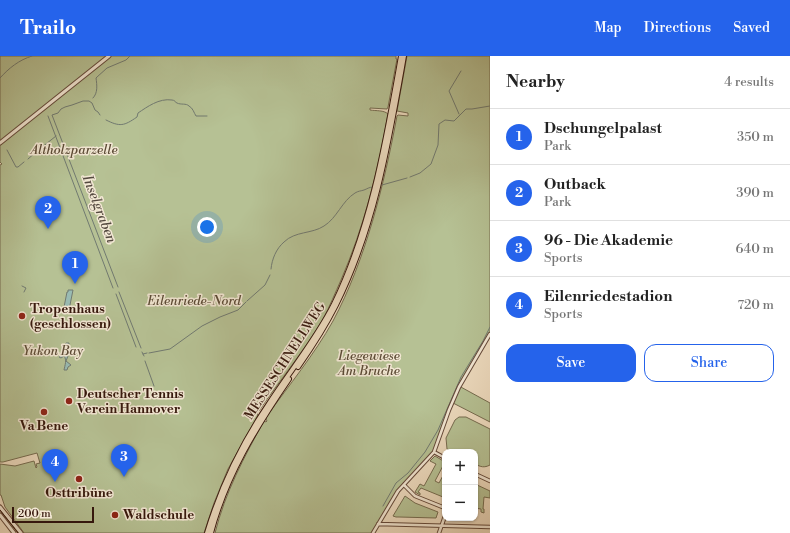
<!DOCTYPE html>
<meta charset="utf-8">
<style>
body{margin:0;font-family:"Libre Bodoni",serif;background:#f6f6f6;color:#222}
.controls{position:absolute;right:12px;bottom:12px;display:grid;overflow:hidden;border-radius:8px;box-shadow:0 1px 3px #0004}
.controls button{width:36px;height:36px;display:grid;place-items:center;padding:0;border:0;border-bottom:1px solid #e0e0e0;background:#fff;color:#222;font:20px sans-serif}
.scale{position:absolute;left:12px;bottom:10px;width:82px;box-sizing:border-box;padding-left:4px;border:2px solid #36180d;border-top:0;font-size:11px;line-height:14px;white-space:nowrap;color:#36180d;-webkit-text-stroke:3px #f3e8d5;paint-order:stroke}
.you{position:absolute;left:207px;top:171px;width:14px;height:14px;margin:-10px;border:3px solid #fff;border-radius:50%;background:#1a73e8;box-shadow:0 0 0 6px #1a73e833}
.badge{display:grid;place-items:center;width:26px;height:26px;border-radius:50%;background:#2563eb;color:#fff;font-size:13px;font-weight:700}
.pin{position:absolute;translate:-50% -33px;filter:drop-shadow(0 1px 2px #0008)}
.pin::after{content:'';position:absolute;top:21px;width:14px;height:12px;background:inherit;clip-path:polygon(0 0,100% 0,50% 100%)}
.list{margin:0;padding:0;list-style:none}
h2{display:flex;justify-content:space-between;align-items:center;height:52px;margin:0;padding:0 16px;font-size:17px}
h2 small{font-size:13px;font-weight:400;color:#767676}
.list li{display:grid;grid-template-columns:26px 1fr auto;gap:12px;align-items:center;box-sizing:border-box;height:56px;padding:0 16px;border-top:1px solid #e0e0e0}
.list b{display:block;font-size:15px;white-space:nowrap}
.list p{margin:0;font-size:13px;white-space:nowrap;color:#767676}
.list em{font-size:13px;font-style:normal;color:#767676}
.actions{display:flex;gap:8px;padding:12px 16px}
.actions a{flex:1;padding:9px 0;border:1px solid #2563eb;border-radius:12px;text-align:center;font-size:14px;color:#2563eb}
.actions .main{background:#2563eb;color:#fff}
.map{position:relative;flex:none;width:490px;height:477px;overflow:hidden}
header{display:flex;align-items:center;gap:24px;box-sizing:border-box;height:56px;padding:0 20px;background:#2563eb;color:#fff}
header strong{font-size:19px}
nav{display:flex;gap:22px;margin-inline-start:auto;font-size:14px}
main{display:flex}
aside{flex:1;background:#fff}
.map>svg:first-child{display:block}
.green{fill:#b6c194;stroke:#766c50}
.water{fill:#99bbb3;stroke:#717a71}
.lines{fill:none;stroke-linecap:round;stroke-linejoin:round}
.stream{stroke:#717a71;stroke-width:1}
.minor-casing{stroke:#64493a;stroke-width:4.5}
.tertiary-casing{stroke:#64493a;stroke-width:5}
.trunk-casing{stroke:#36180d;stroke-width:6}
.minor{stroke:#f3e8d5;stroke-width:2.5}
.tertiary{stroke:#f3e8d5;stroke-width:3}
.trunk{stroke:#eddbbf;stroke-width:4}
.tram{stroke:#36180d;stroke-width:1}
.poi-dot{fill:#8f2418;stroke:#f3e8d5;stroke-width:1.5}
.labels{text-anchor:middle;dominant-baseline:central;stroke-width:3;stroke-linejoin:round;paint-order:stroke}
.park-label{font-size:13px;font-style:italic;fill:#5c4b36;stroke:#f3e8d5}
.poi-label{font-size:13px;font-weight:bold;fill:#36180d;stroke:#f3e8d5;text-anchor:start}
.street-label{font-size:13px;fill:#36180d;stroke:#f3e8d5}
.water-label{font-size:14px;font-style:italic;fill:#54493f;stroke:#f3e8d5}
</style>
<header>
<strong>Trailo</strong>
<nav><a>Map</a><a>Directions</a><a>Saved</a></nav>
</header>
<main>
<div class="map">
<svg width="490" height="477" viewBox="0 0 490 477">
<rect width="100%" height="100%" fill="#eddbbf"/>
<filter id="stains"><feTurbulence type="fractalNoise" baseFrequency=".005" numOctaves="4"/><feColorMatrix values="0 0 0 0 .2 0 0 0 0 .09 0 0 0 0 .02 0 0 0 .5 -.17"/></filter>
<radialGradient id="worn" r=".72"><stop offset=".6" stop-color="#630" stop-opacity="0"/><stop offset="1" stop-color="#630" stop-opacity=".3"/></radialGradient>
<path class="green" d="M0 0H396V3H397L388 51 387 53 370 52V54C376 55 384 54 388 58 378 115 364 171 341 224 335 237 330 250 323 263 304 295 280 324 259 355L254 351 253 352 258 359 228 413 214 447 204 477H24L5 451 1 439H0V408L15 410 34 405 36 412 37 411 36 408 40 407 37 397 3 406H0V109L2 108 0 106Z
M407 0H490V278L459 330 490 347V366L453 347 435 393 398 435 373 477H215C225 437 244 401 264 365L266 366 267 365 266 363 267 360C289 329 314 299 333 265 366 203 384 129 397 60L398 59 408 60V57L397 55Z
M459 361H466L490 373V409C484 412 481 411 475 408V396H453L447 393 446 382 455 364Z
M435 400 445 406 435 425 439 427 445 416V436L443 441 421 432 418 436 420 437V439L415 436 420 428 424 430 436 408 430 405Z
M475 428 490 435V442L484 441 483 453H484V457L481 456V453L475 452Z
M405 440 415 447 438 456 436 462 399 461H396L393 460Z"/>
<path class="water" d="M68 234H73L69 254 64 251 67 236H68Z
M66 287H69V290L66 292 72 294 70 297 67 298 68 300 66 305 71 309 68 311 67 314H64C65 309 67 304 64 300L61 302 59 301 62 298 63 290Z"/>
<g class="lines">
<path class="stream" d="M0 22C9 12 19 4 32 0
M93 42C98 37 97 29 96 22L97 21 107 12 126 4 130 0
M459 58 449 35 461 15
M100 59 98 56 95 54 92 47 89 45H83L72 49 65 51 61 53 58 57 52 59 118 231
M48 60 113 232
M106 64C120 71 124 70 137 61L138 57C147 51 159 42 172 44 177 45 173 45 177 47 181 49 186 47 189 50 193 52 194 57 196 60H207
M41 92 56 80
M7 94 16 111H18L24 106
M28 103 36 96
M410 121 420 117 431 108 438 89 439 68 445 64 454 65 466 53H472L490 50
M382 129 407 122
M271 213C272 203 276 193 284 186 295 175 312 178 324 170 337 162 342 145 355 137 358 135 361 135 364 134 367 133 369 131 373 131
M22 230 26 232 24 236
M119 236 141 292
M116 238 136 291
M247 245 265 229 270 219
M142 296 144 300
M149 297 170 293 202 270 220 261 238 254 246 246
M143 298 147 297
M145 305 154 330
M383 450 396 427 408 417 425 396 438 374 461 321 483 285 490 271"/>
<defs>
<path id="minor" d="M434 396 445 402
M475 418 490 425
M404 429 415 440 445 452
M378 468 490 471
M373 477 398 435 434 396 449 354 459 331 490 278
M439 477 445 460"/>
<path id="tertiary" d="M0 87 109 0
M0 451 21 477
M0 459 14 477"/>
<path id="trunk" d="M298 311C312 291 325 271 336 249 375 171 389 85 404 0
M207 477C221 431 241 389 268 349 290 315 316 284 334 248 372 170 386 84 401 0
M211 477C226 420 256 371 289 323"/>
</defs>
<use href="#minor" class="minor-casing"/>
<use href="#tertiary" class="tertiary-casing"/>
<use href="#trunk" class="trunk-casing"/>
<use href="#minor" class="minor"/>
<use href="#tertiary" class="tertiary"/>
<use href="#trunk" class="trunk"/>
<path class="tram" d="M0 454 18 477"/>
</g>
<g class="poi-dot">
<circle cx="22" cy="260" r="4"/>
<circle cx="69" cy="345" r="4"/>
<circle cx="44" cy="356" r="4"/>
<circle cx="79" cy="423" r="4"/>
<circle cx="115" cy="459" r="4"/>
</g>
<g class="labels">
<g class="park-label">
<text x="74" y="94">Altholzparzelle</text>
<text x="194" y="245">Eilenriede-Nord</text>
<text x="53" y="295">Yukon Bay</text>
<text x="369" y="300">Liegewiese<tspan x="369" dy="15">Am Bruche</tspan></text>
</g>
<g class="poi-label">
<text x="30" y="253">Tropenhaus<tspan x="30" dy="15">(geschlossen)</tspan></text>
<text x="77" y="338">Deutscher Tennis<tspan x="77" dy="15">Verein Hannover</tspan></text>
<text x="44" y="370" text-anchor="middle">Va Bene</text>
<text x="79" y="437" text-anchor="middle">Osttribüne</text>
<text x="123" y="459">Waldschule</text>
</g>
<g class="street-label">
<text transform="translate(285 305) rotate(-57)">MESSESCHNELLWEG</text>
</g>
<g class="water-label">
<text transform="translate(99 153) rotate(69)">Inselgraben</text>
</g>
</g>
<rect width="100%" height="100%" filter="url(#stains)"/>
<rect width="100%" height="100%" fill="url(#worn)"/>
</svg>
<div class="controls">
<button>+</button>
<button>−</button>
</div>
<div class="scale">200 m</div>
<div class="you"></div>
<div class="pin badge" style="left:75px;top:228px">1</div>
<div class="pin badge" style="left:48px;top:173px">2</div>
<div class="pin badge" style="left:124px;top:421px">3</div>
<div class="pin badge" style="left:55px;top:426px">4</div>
</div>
<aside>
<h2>Nearby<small>4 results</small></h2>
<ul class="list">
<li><span class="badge">1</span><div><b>Dschungelpalast</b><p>Park</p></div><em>350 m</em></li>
<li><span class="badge">2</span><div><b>Outback</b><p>Park</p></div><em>390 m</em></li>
<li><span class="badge">3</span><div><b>96 - Die Akademie</b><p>Sports</p></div><em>640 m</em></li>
<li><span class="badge">4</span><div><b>Eilenriedestadion</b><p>Sports</p></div><em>720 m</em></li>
</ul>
<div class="actions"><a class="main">Save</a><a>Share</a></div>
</aside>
</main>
